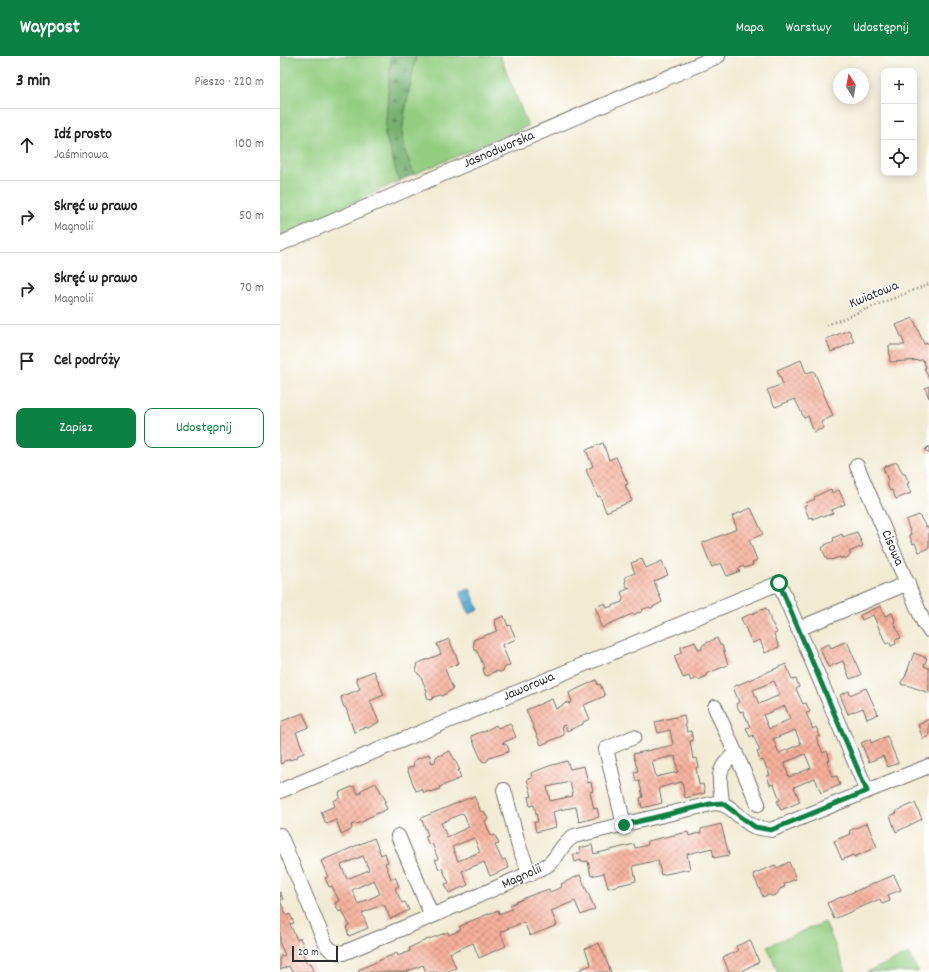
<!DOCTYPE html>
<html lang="pl">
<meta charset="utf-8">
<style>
body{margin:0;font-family:Dekko,sans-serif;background:#f2f2f2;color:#222}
.controls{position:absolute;right:12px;top:12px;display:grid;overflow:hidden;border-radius:8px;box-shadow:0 2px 10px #0003}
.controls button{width:36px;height:36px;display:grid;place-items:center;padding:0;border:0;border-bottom:1px solid #e0e0e0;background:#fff;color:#222;font:20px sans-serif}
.compass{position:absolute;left:553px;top:12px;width:36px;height:36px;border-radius:50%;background:#fff;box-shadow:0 2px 10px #0003;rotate:349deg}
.scale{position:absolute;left:12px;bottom:10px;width:46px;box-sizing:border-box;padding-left:4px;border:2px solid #2b2b2b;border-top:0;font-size:11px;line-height:14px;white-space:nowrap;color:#2b2b2b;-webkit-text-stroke:3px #fff;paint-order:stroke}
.stop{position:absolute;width:12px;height:12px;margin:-9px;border:3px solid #0b8043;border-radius:50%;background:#fff}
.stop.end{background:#0b8043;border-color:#fff;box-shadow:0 1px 4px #0008}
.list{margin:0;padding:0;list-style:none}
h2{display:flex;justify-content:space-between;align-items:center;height:52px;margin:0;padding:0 16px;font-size:17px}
h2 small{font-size:13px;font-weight:400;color:#767676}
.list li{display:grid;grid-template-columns:26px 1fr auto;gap:12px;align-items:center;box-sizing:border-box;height:72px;padding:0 16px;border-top:1px solid #e0e0e0}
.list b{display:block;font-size:15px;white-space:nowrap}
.list p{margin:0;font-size:13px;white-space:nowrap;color:#767676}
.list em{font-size:13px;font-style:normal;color:#767676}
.actions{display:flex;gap:8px;padding:12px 16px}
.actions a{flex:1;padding:9px 0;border:1px solid #0b8043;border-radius:8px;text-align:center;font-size:14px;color:#0b8043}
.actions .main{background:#0b8043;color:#fff}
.icon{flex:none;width:22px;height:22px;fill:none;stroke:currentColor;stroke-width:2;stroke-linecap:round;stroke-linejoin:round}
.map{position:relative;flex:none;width:649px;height:916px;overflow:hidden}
header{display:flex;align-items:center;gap:24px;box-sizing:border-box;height:56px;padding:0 20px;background:#0b8043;color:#fff}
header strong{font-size:19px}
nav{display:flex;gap:22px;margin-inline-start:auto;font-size:14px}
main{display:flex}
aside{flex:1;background:#fff}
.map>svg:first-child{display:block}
.green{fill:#93cd80;stroke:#5f7c56}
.forest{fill:url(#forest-firs);stroke:#506e4c}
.water{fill:url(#water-waves);stroke:#416a7e}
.building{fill:url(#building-cross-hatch);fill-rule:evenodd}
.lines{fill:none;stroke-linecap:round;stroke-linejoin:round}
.minor-casing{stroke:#716e66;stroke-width:16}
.path{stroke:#716e66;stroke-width:2.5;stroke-dasharray:1 3;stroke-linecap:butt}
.minor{stroke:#fff;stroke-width:14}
.route{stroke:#0b8043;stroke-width:5}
.labels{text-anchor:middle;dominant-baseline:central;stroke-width:3;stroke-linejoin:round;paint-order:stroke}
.street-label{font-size:14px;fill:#2b2b2b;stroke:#fff}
</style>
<header>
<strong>Waypost</strong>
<nav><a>Mapa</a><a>Warstwy</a><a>Udostępnij</a></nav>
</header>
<main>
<aside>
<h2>3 min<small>Pieszo · 220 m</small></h2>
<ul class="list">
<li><svg class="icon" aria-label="ahead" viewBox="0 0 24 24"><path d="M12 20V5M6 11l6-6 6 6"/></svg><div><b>Idź prosto</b><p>Jaśminowa</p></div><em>100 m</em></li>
<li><svg class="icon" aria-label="right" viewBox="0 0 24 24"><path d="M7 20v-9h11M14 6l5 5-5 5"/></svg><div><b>Skręć w prawo</b><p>Magnolii</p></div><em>50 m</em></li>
<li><svg class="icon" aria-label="right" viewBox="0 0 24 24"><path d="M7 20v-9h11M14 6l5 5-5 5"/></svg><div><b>Skręć w prawo</b><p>Magnolii</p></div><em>70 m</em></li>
<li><svg class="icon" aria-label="arrive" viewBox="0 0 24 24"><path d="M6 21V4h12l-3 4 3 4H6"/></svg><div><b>Cel podróży</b></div></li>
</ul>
<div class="actions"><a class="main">Zapisz</a><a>Udostępnij</a></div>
</aside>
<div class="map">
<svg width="649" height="916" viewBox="0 0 649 916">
<defs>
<pattern id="forest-firs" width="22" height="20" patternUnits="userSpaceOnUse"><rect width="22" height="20" fill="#76b06e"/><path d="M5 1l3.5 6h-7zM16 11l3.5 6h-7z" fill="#618f5b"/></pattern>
<pattern id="water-waves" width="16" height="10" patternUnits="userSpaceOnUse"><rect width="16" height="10" fill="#57aad2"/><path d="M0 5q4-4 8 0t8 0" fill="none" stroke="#488bab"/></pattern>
<pattern id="building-cross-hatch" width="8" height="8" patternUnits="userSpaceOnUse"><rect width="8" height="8" fill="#f6b09b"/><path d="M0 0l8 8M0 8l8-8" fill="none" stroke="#c78f7f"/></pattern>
</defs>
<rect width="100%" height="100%" fill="#fff"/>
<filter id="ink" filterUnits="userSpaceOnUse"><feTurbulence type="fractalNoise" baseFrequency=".025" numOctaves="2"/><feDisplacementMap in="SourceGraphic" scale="8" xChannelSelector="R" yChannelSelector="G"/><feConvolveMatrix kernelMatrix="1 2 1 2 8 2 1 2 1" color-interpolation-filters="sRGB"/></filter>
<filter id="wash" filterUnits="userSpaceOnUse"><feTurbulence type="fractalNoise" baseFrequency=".012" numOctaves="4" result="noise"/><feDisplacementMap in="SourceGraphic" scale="16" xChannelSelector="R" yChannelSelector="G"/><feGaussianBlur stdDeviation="0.9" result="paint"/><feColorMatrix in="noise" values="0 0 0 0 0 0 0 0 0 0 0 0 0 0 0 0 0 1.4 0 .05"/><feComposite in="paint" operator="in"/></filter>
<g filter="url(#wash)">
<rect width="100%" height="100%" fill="#f2ebd4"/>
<path class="green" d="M0 0H111L105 78 119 125 0 180Z
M136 0H220L248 70 134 118 125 95 122 78 124 60Z
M545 866 566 916H498L487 890Z
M629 898 638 916H587Z"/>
<path class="forest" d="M111 0H136L124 60 122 78 125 95 134 118 119 125 105 78Z"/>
<path class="water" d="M190 533 199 554 189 558 180 536Z"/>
<g id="blocks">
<path class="building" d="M633 262 644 288 649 287V323L644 312H646L643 304 610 306 609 289H625L616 269Z
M569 274 574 286 551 296 546 283Z
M521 304 526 317 534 315 553 360 541 366 544 372 534 376 528 360 524 362 515 343 495 351 487 334 503 328 497 314Z
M649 330V342L645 332Z
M323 387 329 404 336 401 348 428 345 429 352 445 326 456 320 440 318 441 306 414 313 410 306 394Z
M649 390V398L645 394Z
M617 406 623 418H625L629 427 627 428 631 437 616 443 612 434 610 435 606 426 608 425 603 411Z
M551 433 552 437 559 434 565 448 552 454 553 457 543 461 542 459 533 463 532 461 529 462 524 450 527 449 526 447 535 443 534 441Z
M471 452 483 478 469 484 477 504 472 507 473 509 464 512 463 510 458 513 460 515 447 520 441 507 432 511 422 487 457 473 452 460Z
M639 459 646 471H648L649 473V492L639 496 635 487 633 488 629 479 631 478 626 464Z
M577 476 583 490 569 496 571 499 565 503 563 501 561 503 560 501 551 504V503L547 504 542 492 545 490V489L554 485 553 482 562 478 563 481Z
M362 503 366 512 382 505 388 519 374 525 382 546 371 552 369 551 363 553 360 557 358 556 354 559 352 558 327 569 323 572 321 571 319 565 320 563 315 551 325 547 327 552 342 546 343 542 341 536 350 532 347 531 345 527 346 524 345 521 355 517 351 507Z
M601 550 605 560 612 557 615 565 614 566 621 582 615 584 616 588 611 590 610 586 606 588 593 559 582 564 580 559Z
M486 552 490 561V565L492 567 497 577 494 578 499 591 485 597 480 584 472 587 461 562Z
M224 560 228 570 230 569 236 583 222 589 230 609 224 612V614L220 616 217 615 211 617 210 619 208 620 205 619 203 613 204 611 197 595 195 594 193 590 194 588 193 584 217 575 215 564Z
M437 582 440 589H442L448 609 426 618 427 620 418 624 417 622 411 625 409 620 403 622 394 600 401 597V591L415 586 419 594 422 593V590L424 588Z
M169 583 179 607 165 613 173 633 162 640 160 639 154 641 151 644 148 643 146 637 147 635 140 619 138 618 136 614 137 612 136 608 161 598 157 588Z
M567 585 581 619 570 623 563 605 548 611 540 592 549 588 551 592Z
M634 597 647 602 644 610 649 612V637L627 629H622L621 626 625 621Z
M506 608 512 624 516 623 519 631 516 633 523 648 526 647 530 656 526 657 533 673 536 671 540 680 536 681 543 697 547 695 550 704 547 705 553 721 557 720 560 729 541 737 535 722 514 731 520 746 501 754 497 745 500 744 494 728 490 729 487 720 490 719 483 704 480 705 477 696 480 695 473 679 470 681 466 672 470 671 463 655 460 656 456 648 459 646 453 631ZM494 625 500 639 479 648 473 634ZM505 650 510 663 489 673 483 659ZM515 674 521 688 499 697 493 683ZM525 698 531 712 509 721 504 707Z
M94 615 104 639 90 645 99 666 88 672 85 671 79 673 76 676H74L66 652 64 651 62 646 61 641 80 633 76 622Z
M316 624 318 629 320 628 325 640 304 649 310 663 303 666V668L287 675 285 669 282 670 284 679 261 689 246 654 272 643 276 653 288 646 289 648 292 646 289 637Z
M586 632 598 658 587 663 583 652 568 658 560 639 569 635 570 639Z
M23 657 29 671 16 676 24 697 18 699 17 702 4 705 2 708 0 707V666Z
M404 659 407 676 411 675 413 685H410L413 703 417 702 419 711H416L419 729 423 728 425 737 405 742 402 726 389 729 379 732 382 747 362 752 360 742 363 741 359 724 356 725 354 716 358 715 353 698 393 689 390 674 378 677 375 666ZM395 700 398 716 376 721 372 705Z
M649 663V680L643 683 638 669Z
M230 667 236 681 222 687 227 689 229 694 228 696 209 702 208 704 206 706 202 705 191 680 201 676H204L207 674 216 669 218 672Z
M607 680 618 707 608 711 603 700 589 706 581 687 590 683 591 687Z
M170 695 180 714H178L181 722 159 731 160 733 151 736 150 735 144 737 142 733 136 735 127 713 134 710 133 707 135 704 149 698 152 707 155 706 156 701Z
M287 705 290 713 304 710 308 727 311 726 313 735 310 736 314 753 317 752 319 761 299 766 296 751 284 753 273 756 276 771 256 776 254 766H258L254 749 250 750 248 741 252 740 247 723 252 722 251 717 269 710ZM290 726 293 740 270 745 267 731Z
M96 727 106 745 104 746 107 753 85 763 86 764 77 768 76 767 71 769 72 772 71 774 63 778 61 777 56 764 46 768 41 756 55 750 53 745 60 742 59 737 60 736 74 730 78 738 81 737V734Z
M194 740 201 756 204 755 208 763 205 765 211 780 215 779 219 788 215 789 222 804 225 803 229 812 210 820 204 806 182 815 188 829 169 837 165 828 169 827 162 812 159 813 155 804 158 803 152 787 149 789 145 780 148 779 141 762ZM183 757 189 771 167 781 161 767ZM194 782 200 796 178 805 172 791Z
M635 747 642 763 616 776 610 760 617 757 616 755Z
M587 767 597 791 574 801 573 799 562 804 554 785 570 778 569 775Z
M441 768 449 799 434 802 432 792 407 798 410 813 381 819 378 804 353 810 356 825 328 832 324 817 311 820 308 805 301 806V804L295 806 293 798 300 797 299 792 312 789 314 798 354 788 355 792 368 789 367 785 408 776 409 780 415 778 421 777V773Z
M94 782 101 799 105 797 108 806 105 807 111 823 115 821 119 830 115 832 122 847 125 846 129 854 110 863 104 848 82 857 88 872 69 880 66 871 69 869 62 854 59 856 55 847 59 845 52 830 49 831 45 822 48 821 41 805ZM83 800 89 814 67 823 61 809ZM94 824 100 838 78 848 72 834Z
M509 806 516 823 504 828 505 831 500 833 497 838 493 840 487 839 483 841 473 818 495 809 497 812Z
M300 819 315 853 301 859 295 845 271 855 277 869 250 880 244 866 220 876 226 890 199 902 193 887 170 897 176 912 166 916H146L143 909 126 916H79L78 914 105 902 117 897 118 900 130 895 129 892 141 886 168 876 169 879 181 874 179 871 191 865 218 854 219 858 232 853 230 849 249 840 269 833 270 836 282 831 281 828Z
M614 819 621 834 608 839 610 845 602 848 600 843 554 863 547 847Z
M0 836 3 843 0 845 7 860 10 858 14 867 10 868 17 884 20 882 24 891 21 893 27 908 31 907 34 915 33 916H12L9 910 0 914V901L5 899 0 888Z
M470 884 479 906 459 916H449L443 901 458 895 456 890Z
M319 887 331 916H294L311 909 305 893Z"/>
</g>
</g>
<g filter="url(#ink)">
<use href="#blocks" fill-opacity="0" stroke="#716e66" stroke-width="1"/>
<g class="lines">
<defs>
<path id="minor" d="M0 188 438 0
M577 410 644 567 649 574
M518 573 628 527
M435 651 478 748
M224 734 239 791 250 818
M0 735 499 527 587 735
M442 747C440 722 434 714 456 697
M344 769 326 693 354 681
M0 779 46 889 52 895 63 897 152 860 266 810C279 802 279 789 294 780L435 747C452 747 460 765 475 771 480 772 486 773 491 774L649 710
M118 780 152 860"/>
</defs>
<use href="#minor" class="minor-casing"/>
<path class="path" d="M547 269 649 228"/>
<use href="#minor" class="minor"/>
</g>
</g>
<g class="lines" filter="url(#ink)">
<path class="route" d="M344 769 430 748 442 747 475 771 491 774 587 735 499 527"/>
</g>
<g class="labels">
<g class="street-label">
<text transform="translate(219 94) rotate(-23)">Jasnodworska</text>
<text transform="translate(594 239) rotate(-22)">Kwiatowa</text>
<text transform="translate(612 492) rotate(67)">Cisowa</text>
<text transform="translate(249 631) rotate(-23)">Jaworowa</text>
<text transform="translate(242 821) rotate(-24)">Magnolii</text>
</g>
</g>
</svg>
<div class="controls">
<button>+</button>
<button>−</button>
<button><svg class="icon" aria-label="locate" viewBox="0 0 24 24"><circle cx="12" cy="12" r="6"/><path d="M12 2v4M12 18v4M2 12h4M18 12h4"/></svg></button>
</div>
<svg class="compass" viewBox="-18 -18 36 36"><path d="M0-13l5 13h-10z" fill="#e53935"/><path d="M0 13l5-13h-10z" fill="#767676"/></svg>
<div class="scale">20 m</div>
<div class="stop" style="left:499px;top:527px"></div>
<div class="stop end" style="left:344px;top:769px"></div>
</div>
</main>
